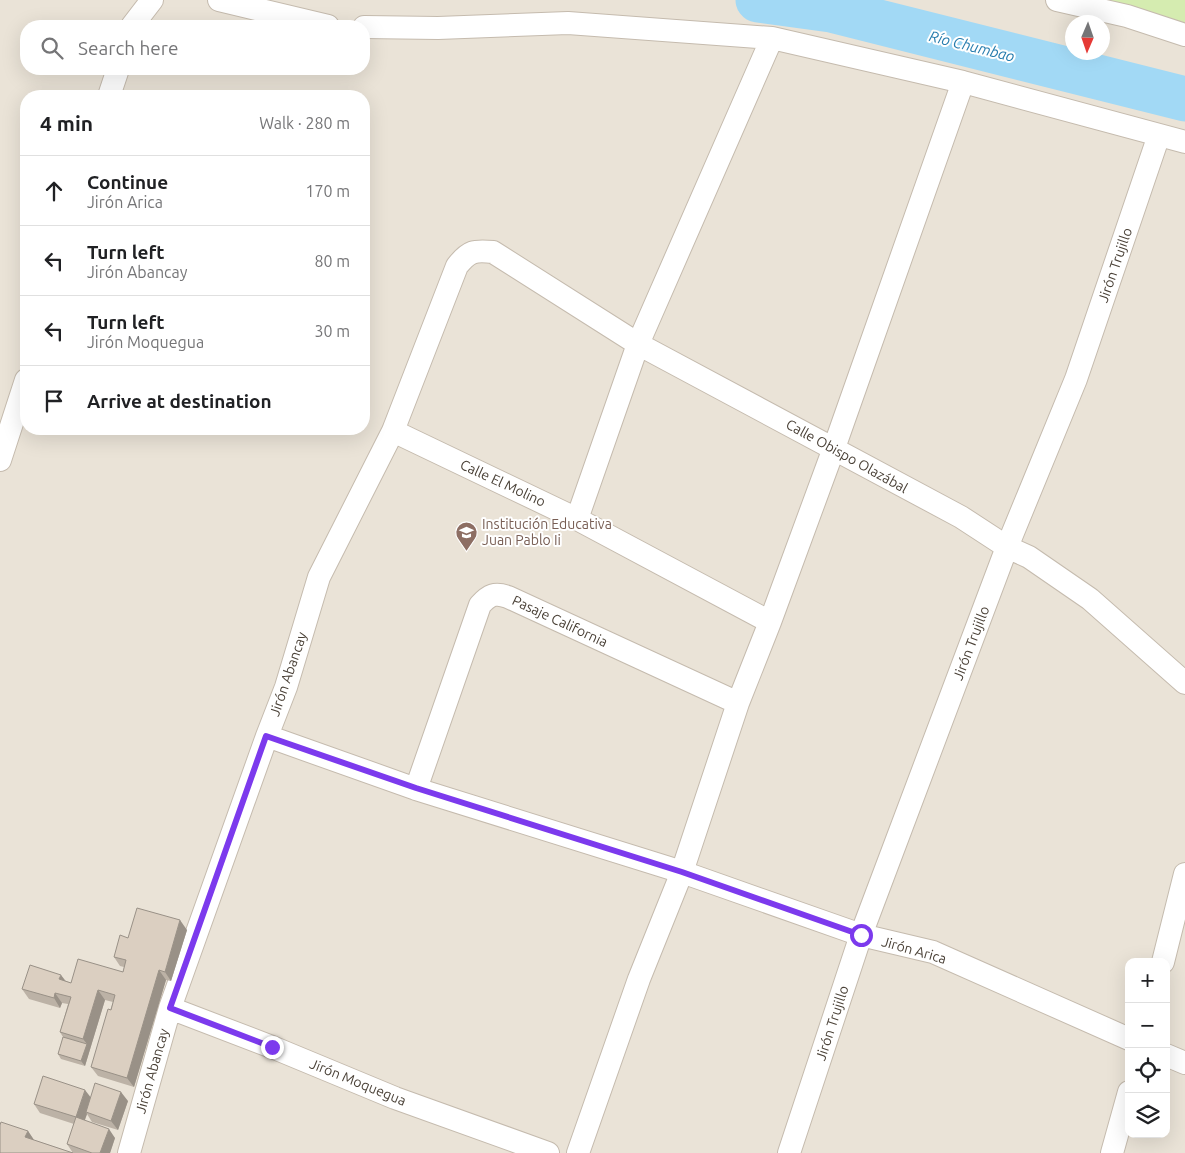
<!DOCTYPE html>
<meta charset="utf-8">
<style>
body{margin:0;font-family:Ubuntu,sans-serif;background:#f2f2f2;color:#202124}
.controls{position:absolute;right:15px;bottom:15px;display:grid;overflow:hidden;border-radius:10px;box-shadow:0 5px 20px #0002}
.controls button{width:45px;height:45px;display:grid;place-items:center;padding:0;border:0;border-bottom:1px solid #e0e0e0;background:#fff;color:#202124;font:25px sans-serif}
.compass{position:absolute;left:1065px;top:15px;width:45px;height:45px;border-radius:50%;background:#fff;box-shadow:0 5px 20px #0002;rotate:182deg}
.stop{position:absolute;width:15px;height:15px;margin:-11px;border:4px solid #7c3aed;border-radius:50%;background:#fff}
.stop.end{background:#7c3aed;border-color:#fff;box-shadow:0 1px 5px #0008}
.list{margin:0;padding:0;list-style:none}
h2{display:flex;justify-content:space-between;align-items:center;height:65px;margin:0;padding:0 20px;font-size:21px}
h2 small{font-size:16px;font-weight:400;color:#757577}
.list li{display:grid;grid-template-columns:32px 1fr auto;gap:15px;align-items:center;box-sizing:border-box;height:70px;padding:0 20px;border-top:1px solid #e0e0e0}
.list b{display:block;font-size:19px;white-space:nowrap}
.list p{margin:0;font-size:16px;white-space:nowrap;color:#757577}
.list em{font-size:16px;font-style:normal;color:#757577}
.icon{flex:none;width:28px;height:28px;fill:none;stroke:currentColor;stroke-width:2;stroke-linecap:round;stroke-linejoin:round}
.map{position:relative;flex:none;width:1185px;height:1153px;overflow:hidden}
.search{position:absolute;background:#fff;box-shadow:0 5px 20px #0002;left:20px;top:20px;width:350px;height:55px;display:flex;align-items:center;gap:12px;box-sizing:border-box;padding:0 18px;border-radius:20px;color:#757577;font-size:19px}
.panel{position:absolute;background:#fff;box-shadow:0 5px 20px #0002;left:20px;top:90px;width:350px;height:345px;border-radius:20px}
.map>svg:first-child{display:block}
.residential{fill:#eae3d7;fill-rule:evenodd}
.green{fill:#d5ecb0}
.lines{fill:none;stroke-linecap:round;stroke-linejoin:round}
.river{stroke:#a2d9f5;stroke-width:45}
.minor-casing{stroke:#c5bbae;stroke-width:24}
.minor{stroke:#fff;stroke-width:22}
.wall{fill:#bcb2a6}
.shaded-wall{fill:#999187}
.building{fill:#dbcfc1;stroke:#999187}
.route{stroke:#7c3aed;stroke-width:6}
.labels{text-anchor:middle;dominant-baseline:central;stroke-width:4;stroke-linejoin:round;paint-order:stroke}
.street-label{font-size:14px;fill:#4a4137;stroke:#fff}
.education-label{font-size:14px;fill:#785e54;stroke:#fff;text-anchor:start}
.water-label{font-size:15px;font-style:italic;fill:#267cad;stroke:#fff}
</style>
<div class="map">
<svg width="1185" height="1153" viewBox="0 0 1185 1153">
<rect width="100%" height="100%" fill="#f5f1e9"/>
<path class="residential" d="M0 0H1185V1153H0ZM1072 22H1102V52H1072ZM26 26H364V69H26ZM26 96H364V429H26ZM1129 962H1166V1134H1129Z"/>
<path class="green" d="M1078 0H1185V30Z"/>
<g class="lines">
<path class="river" d="M758 0 831 10 1185 99"/>
<defs>
<path id="minor" d="M219 0 328 26
M1057 0 1127 16 1185 35
M132 26 152 0
M364 27 438 28 568 23 772 38 963 82 1185 142
M109 96 118 69
M393 431 577 519 770 622
M0 460 26 380
M577 519 638 344 772 38
M267 736 416 789 682 872 861 935 933 952 1129 1039
M416 789 480 605C489 595 495 592 508 597L738 703
M1163 962 1185 874
M170 1008 272 1047 395 1098 548 1153
M1166 1055 1185 1063
M129 1153 170 1008 267 736 286 687 319 577 393 431 457 266C469 251 474 250 493 252L638 344 961 517 1007 547 1029 557 1090 599 1185 683
M578 1153 639 979 682 872 738 703 770 622 834 448 963 82
M789 1153 861 935 1007 547 1076 379 1159 135
M1112 1153 1129 1092"/>
</defs>
<use href="#minor" class="minor-casing"/>
<use href="#minor" class="minor"/>
</g>
<path class="wall" d="M187 930 171 981 166 980 134 1087 98 1076 91 1067 113 1002 105 1000 85 1066 61 1059 58 1054 63 1037 60 1032 68 1004 62 1003 60 1008 29 999 22 989 66 981 71 983 123 972 124 967 120 966 114 957 128 938Z
M90 1098 128 1101 118 1130 92 1122 87 1114 85 1120 115 1138 110 1153H0L28 1131 34 1140 73 1153 67 1144 74 1124 40 1113 34 1104Z"/>
<path class="shaded-wall" d="M180 920 187 930 171 981 165 972Z
M159 970 166 980 134 1087 127 1078Z
M61 975 68 984 59 979Z
M98 990 105 1000 85 1066 81 1061 87 1044 83 1039Z
M55 993 62 1003 60 1008 54 998Z
M85 1090 92 1099 86 1112 87 1114 82 1127 76 1117Z
M121 1092 128 1101 118 1130 111 1121Z
M109 1129 115 1138 110 1153H100Z
M28 1131 34 1140 25 1137Z"/>
<path class="building" d="M137 908 180 920 165 972 159 970 127 1078 91 1067 108 1009 111 1010 115 995 98 990 83 1039 60 1032 71 997 55 993 54 998 22 989 30 965 61 975 59 979 71 983 78 959 123 972 126 960 114 957 120 935 128 938Z
M63 1037 87 1044 81 1061 58 1054Z
M43 1076 85 1090 76 1117 34 1104Z
M95 1083 121 1092 111 1121 86 1112Z
M76 1117 109 1129 100 1153H92L67 1144Z
M1 1122 28 1131 25 1137 73 1153H0V1125Z"/>
<g class="lines">
<path class="route" d="M272 1047 170 1008 266 736 416 788 682 872 861 935"/>
</g>
<defs>
<symbol id="school-pin" viewBox="-11 -11 22 30"><path d="M0 17L-7.5 6A9.5 9.5 0 1 1 7.5 6Z" fill="#8d6e63" stroke="#fff"/><path d="M0-5L7-2L0 1L-7-2ZM-4 1L0 2.5L4 1V4Q0 6-4 4Z" fill="#fff"/></symbol>
</defs>
<g fill-rule="evenodd">
<use href="#school-pin" x="454" y="520" width="25" height="34"/>
</g>
<g class="labels">
<g class="street-label">
<text transform="translate(1115 265) rotate(-71)">Jirón Trujillo</text>
<text transform="translate(847 456) rotate(29)">Calle Obispo Olazábal</text>
<text transform="translate(503 483) rotate(25)">Calle El Molino</text>
<text transform="translate(560 621) rotate(25)">Pasaje California</text>
<text transform="translate(971 643) rotate(-69)">Jirón Trujillo</text>
<text transform="translate(288 674) rotate(-71)">Jirón Abancay</text>
<text transform="translate(914 950) rotate(16)">Jirón Arica</text>
<text transform="translate(832 1023) rotate(-72)">Jirón Trujillo</text>
<text transform="translate(152 1071) rotate(-74)">Jirón Abancay</text>
<text transform="translate(358 1082) rotate(22)">Jirón Moquegua</text>
</g>
<g class="education-label">
<text x="482" y="524">Institución Educativa<tspan x="482" dy="16">Juan Pablo Ii</tspan></text>
</g>
<g class="water-label">
<text transform="translate(972 46) rotate(14)">Río Chumbao</text>
</g>
</g>
</svg>
<div class="controls">
<button>+</button>
<button>−</button>
<button><svg class="icon" aria-label="locate" viewBox="0 0 24 24"><circle cx="12" cy="12" r="6"/><path d="M12 2v4M12 18v4M2 12h4M18 12h4"/></svg></button>
<button><svg class="icon" aria-label="layers" viewBox="0 0 24 24"><path d="M12 4l9 5-9 5-9-5zM3 14l9 5 9-5"/></svg></button>
</div>
<svg class="compass" viewBox="-18 -18 36 36"><path d="M0-13l5 13h-10z" fill="#e53935"/><path d="M0 13l5-13h-10z" fill="#757577"/></svg>
<div class="stop" style="left:861px;top:935px"></div>
<div class="stop end" style="left:272px;top:1047px"></div>
<div class="search"><svg class="icon" aria-label="search" viewBox="0 0 24 24"><circle cx="10" cy="10" r="6"/><path d="M15 15l6 6"/></svg>Search here</div>
<section class="panel">
<h2>4 min<small>Walk · 280 m</small></h2>
<ul class="list">
<li><svg class="icon" aria-label="ahead" viewBox="0 0 24 24"><path d="M12 20V5M6 11l6-6 6 6"/></svg><div><b>Continue</b><p>Jirón Arica</p></div><em>170 m</em></li>
<li><svg class="icon" aria-label="left" viewBox="0 0 24 24"><path d="M17 20v-9H6M10 6l-5 5 5 5"/></svg><div><b>Turn left</b><p>Jirón Abancay</p></div><em>80 m</em></li>
<li><svg class="icon" aria-label="left" viewBox="0 0 24 24"><path d="M17 20v-9H6M10 6l-5 5 5 5"/></svg><div><b>Turn left</b><p>Jirón Moquegua</p></div><em>30 m</em></li>
<li><svg class="icon" aria-label="arrive" viewBox="0 0 24 24"><path d="M6 21V4h12l-3 4 3 4H6"/></svg><div><b>Arrive at destination</b></div></li>
</ul>
</section>
</div>
